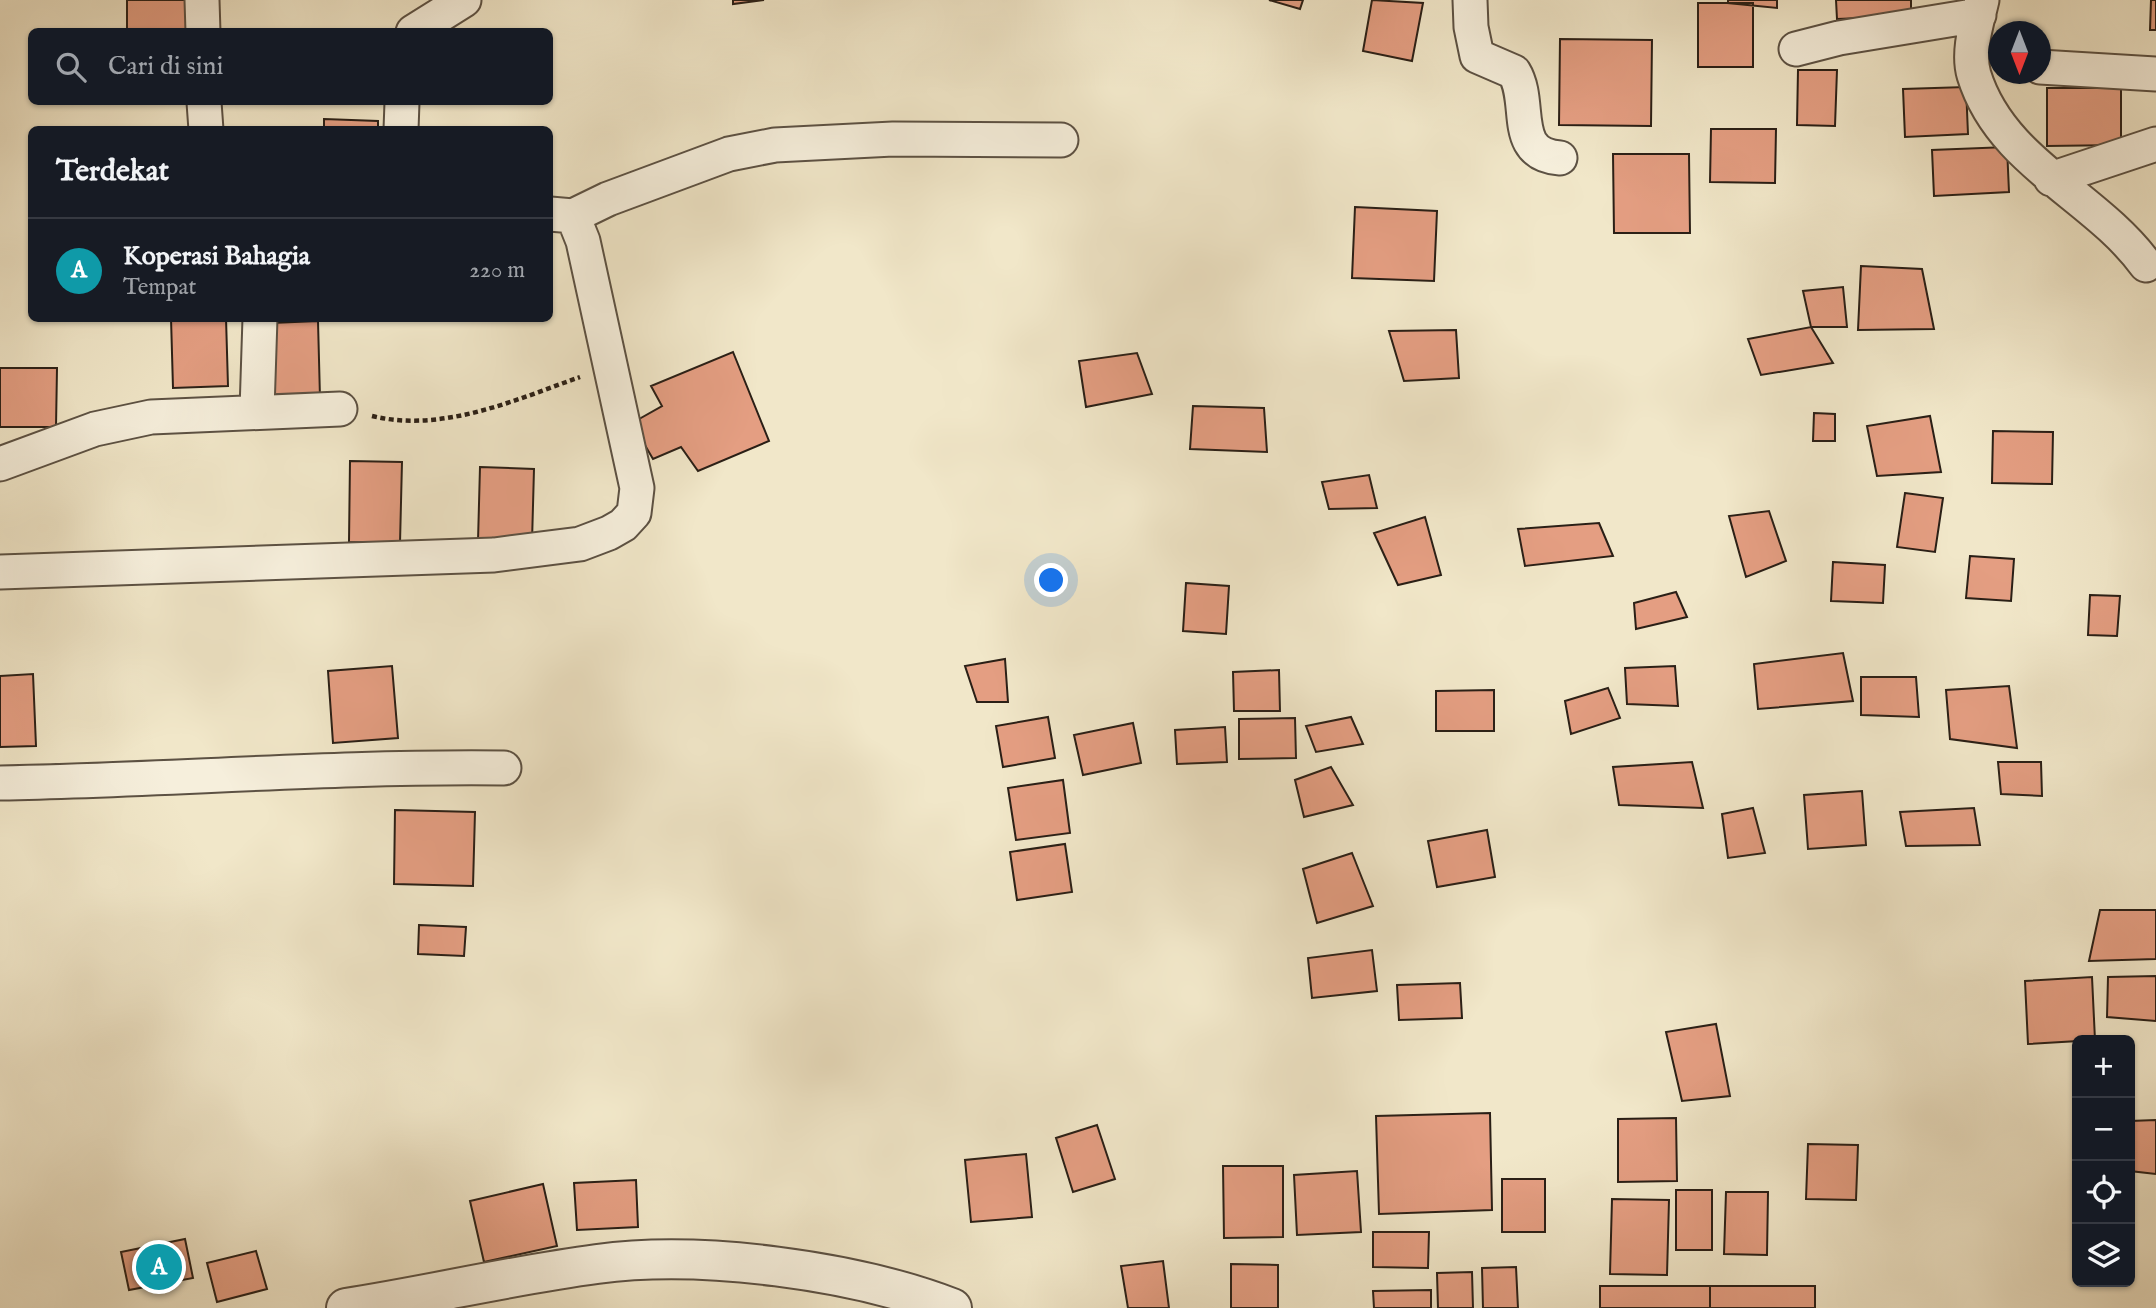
<!DOCTYPE html>
<html lang="id">
<meta charset="utf-8">
<style>
body{margin:0;font-family:"IM FELL English",serif;background:#20242c;color:#f1f3f6}
.controls{position:absolute;right:21px;bottom:21px;display:grid;overflow:hidden;border-radius:10px;box-shadow:0 2px 5px #0004}
.controls button{width:63px;height:63px;display:grid;place-items:center;padding:0;border:0;border-bottom:2px solid #363941;background:#171b24;color:#f1f3f6;font:35px sans-serif}
.compass{position:absolute;left:1988px;top:21px;width:63px;height:63px;border-radius:50%;background:#171b24;box-shadow:0 2px 5px #0004;rotate:180deg}
.you{position:absolute;left:1052px;top:581px;width:24px;height:24px;margin:-18px;border:5px solid #fff;border-radius:50%;background:#1a73e8;box-shadow:0 0 0 10px #1a73e833}
.badge{display:grid;place-items:center;width:46px;height:46px;border-radius:50%;background:#d93025;color:#fff;font-size:23px;font-weight:700}
.pin{position:absolute;translate:-50% -50%;border:4px solid #fff;box-shadow:0 2px 7px #0006}
.list{margin:0;padding:0;list-style:none}
h2{display:flex;justify-content:space-between;align-items:center;height:91px;margin:0;padding:0 28px;font-size:30px}
h2 small{font-size:23px;font-weight:400;color:#9ea1a6}
.list li{display:grid;grid-template-columns:46px 1fr auto;gap:21px;align-items:center;box-sizing:border-box;height:105px;padding:0 28px;border-top:2px solid #363941}
.list b{display:block;font-size:26px;white-space:nowrap}
.list p{margin:0;font-size:23px;white-space:nowrap;color:#9ea1a6}
.list em{font-size:23px;font-style:normal;color:#9ea1a6}
.icon{flex:none;width:38px;height:38px;fill:none;stroke:currentColor;stroke-width:2;stroke-linecap:round;stroke-linejoin:round}
.map{position:relative;flex:none;width:2156px;height:1308px;overflow:hidden}
.search{position:absolute;background:#171b24;box-shadow:0 2px 5px #0004;left:28px;top:28px;width:525px;height:77px;display:flex;align-items:center;gap:18px;box-sizing:border-box;padding:0 24px;border-radius:10px;color:#9ea1a6;font-size:26px}
.panel{position:absolute;background:#171b24;box-shadow:0 2px 5px #0004;left:28px;top:126px;width:525px;height:196px;border-radius:10px}
.map>svg:first-child{display:block}
.building{fill:#e49e82;stroke:#2a1f16;stroke-width:2}
.lines{fill:none;stroke-linecap:round;stroke-linejoin:round}
.minor-casing{stroke:#5c5143;stroke-width:37}
.tertiary-casing{stroke:#5c5143;stroke-width:42}
.path{stroke:#2a1f16;stroke-width:4.5;stroke-dasharray:5 3.5;stroke-linecap:butt}
.minor{stroke:#f6efdc;stroke-width:33}
.tertiary{stroke:#f6efdc;stroke-width:38}
</style>
<div class="map">
<svg width="2156" height="1308" viewBox="0 0 2156 1308">
<rect width="100%" height="100%" fill="#f1e7c9"/>
<filter id="stains"><feTurbulence type="fractalNoise" baseFrequency=".00286" numOctaves="4"/><feColorMatrix values="0 0 0 0 .2 0 0 0 0 .09 0 0 0 0 .02 0 0 0 .5 -.17"/></filter>
<radialGradient id="worn" r=".72"><stop offset=".6" stop-color="#630" stop-opacity="0"/><stop offset="1" stop-color="#630" stop-opacity=".3"/></radialGradient>
<path class="building" d="M127 0H189V32H127Z
M733 0H764L733 4Z
M1269 0H1303L1300 9Z
M1372 0 1423 3 1412 61 1363 51Z
M1728 0H1777V8L1728 3Z
M1836 0H1911V16L1837 19Z
M2151 0H2156V30H2150Z
M1698 3H1753V67H1698Z
M1560 39 1652 40 1651 126 1559 125Z
M1798 70H1837L1835 126 1797 125Z
M1966 87 1968 134 1905 137 1903 89Z
M2047 88H2121V145L2047 146Z
M324 119 378 121V130H324Z
M311 127V130H234V128Z
M1711 129H1776L1775 183 1710 182Z
M2007 147 2009 192 1934 196 1932 150Z
M1613 154H1689L1690 233H1614Z
M1355 207 1437 211 1434 281 1352 278Z
M1861 266 1922 269 1934 329 1858 330Z
M1843 287 1847 327H1811L1803 291Z
M171 318H226L228 386 173 388Z
M318 321 320 398 273 400 271 323Z
M1811 327 1833 363 1761 375 1748 339Z
M1456 330 1459 378 1404 381 1389 331Z
M733 352 769 441 698 471 681 447 653 459 632 423 662 406 651 386Z
M1137 353 1152 394 1086 407 1079 361Z
M0 368H57L56 427H0Z
M1193 406 1264 408 1267 452 1190 449Z
M1814 413 1835 414V441H1813Z
M1930 416 1941 472 1877 476 1867 426Z
M1993 431 2053 432 2052 484 1992 483Z
M350 461 402 462 400 543 349 542Z
M480 467 534 469 532 542 478 541Z
M1369 475 1377 508 1329 509 1322 482Z
M1905 493 1943 498 1935 552 1897 547Z
M1769 511 1786 561 1746 577 1729 516Z
M1425 517 1441 575 1398 585 1374 533Z
M1599 523 1613 556 1525 566 1518 529Z
M1970 556 2014 559 2011 601 1966 598Z
M1833 562 1885 565 1883 603 1831 601Z
M1186 583 1229 586 1226 634 1183 631Z
M1676 592 1687 617 1636 629 1634 603Z
M2090 595 2120 596 2117 636 2088 635Z
M1843 653 1853 701 1758 709 1754 664Z
M1005 659 1008 702H977L965 666Z
M392 666 398 738 333 743 328 671Z
M1675 666 1678 706 1627 704 1625 668Z
M1279 670 1280 711H1234L1233 672Z
M33 674 36 746 0 747V676Z
M1861 677H1916L1919 717 1861 715Z
M2009 686 2017 748 1950 739 1946 690Z
M1608 688 1620 718 1571 734 1565 701Z
M1494 690V731H1436V691Z
M1048 717 1055 758 1003 767 996 726Z
M1351 717 1363 744 1316 752 1306 726Z
M1295 718 1296 758 1239 759V719Z
M1133 723 1141 763 1083 775 1074 735Z
M1225 727 1227 762 1177 764 1175 730Z
M1692 762 1703 808 1619 805 1613 767Z
M1998 762H2041L2042 796 2001 794Z
M1331 767 1353 805 1304 817 1295 780Z
M1063 780 1070 833 1016 840 1008 788Z
M1862 791 1866 845 1808 849 1804 795Z
M1753 808 1765 853 1728 858 1722 814Z
M1974 808 1980 845 1906 846 1900 812Z
M395 810 475 812 473 886 394 884Z
M1487 830 1495 877 1437 887 1428 841Z
M1065 844 1072 892 1017 900 1010 852Z
M1352 853 1373 906 1317 923 1303 869Z
M2100 910H2156V959L2089 961Z
M419 925 466 927 464 956 418 954Z
M1372 950 1377 991 1312 998 1308 958Z
M2156 976V1021L2107 1017 2108 977Z
M2092 977 2095 1040 2028 1044 2025 981Z
M1460 983 1462 1018 1399 1020 1397 985Z
M1716 1024 1730 1096 1682 1101 1666 1032Z
M1490 1113 1492 1210 1379 1214 1376 1116Z
M1676 1118 1677 1181 1618 1182V1119Z
M2156 1120V1174L2130 1171V1121Z
M1097 1125 1115 1179 1073 1192 1056 1138Z
M1808 1144 1858 1145 1856 1200 1806 1199Z
M1026 1154 1032 1217 971 1222 965 1160Z
M1223 1166H1283V1237L1224 1238Z
M1357 1171 1361 1232 1297 1235 1294 1175Z
M1502 1179H1545V1232H1502Z
M636 1180 638 1227 577 1230 574 1183Z
M543 1184 557 1246 484 1262 470 1201Z
M1676 1190H1712V1250H1676Z
M1726 1192H1768L1767 1255 1724 1254Z
M1612 1199 1669 1200 1667 1275 1610 1274Z
M1373 1232H1429L1428 1268 1373 1267Z
M185 1239 193 1278 129 1290 121 1252Z
M256 1251 267 1289 217 1302 207 1263Z
M1163 1261 1169 1308H1128L1121 1266Z
M1231 1264 1278 1265V1308H1231Z
M1516 1267 1518 1308H1483L1482 1268Z
M1472 1272 1473 1308H1438L1437 1273Z
M1600 1286H1710V1308H1600Z
M1710 1286H1815V1308H1710Z
M1431 1290V1308H1374L1373 1291Z"/>
<g class="lines">
<defs>
<path id="minor" d="M202 0 203 32
M1470 0 1471 27 1477 56 1514 72C1533 103 1509 154 1560 158
M1982 0C1977 22 1967 52 1974 75 2001 163 2096 196 2146 265
M413 32 464 0
M1796 49 1839 38 1979 15
M2040 67 2156 74
M204 102 206 130
M401 130 402 102
M2051 179 2156 144
M573 216 608 199 729 154 775 145 893 139 1061 140
M257 410 260 318
M0 464 95 429 151 417 340 409
M0 572 494 555 580 544 609 533 623 525 634 513 637 488 583 241 573 216 550 214
M0 783C168 780 336 766 504 768"/>
<path id="tertiary" d="M346 1308C430 1295 513 1275 597 1264 702 1250 853 1270 952 1308"/>
</defs>
<use href="#minor" class="minor-casing"/>
<use href="#tertiary" class="tertiary-casing"/>
<path class="path" d="M372 416C443 433 515 400 580 377"/>
<use href="#minor" class="minor"/>
<use href="#tertiary" class="tertiary"/>
</g>
<rect width="100%" height="100%" filter="url(#stains)"/>
<rect width="100%" height="100%" fill="url(#worn)"/>
</svg>
<div class="controls">
<button>+</button>
<button>−</button>
<button><svg class="icon" aria-label="locate" viewBox="0 0 24 24"><circle cx="12" cy="12" r="6"/><path d="M12 2v4M12 18v4M2 12h4M18 12h4"/></svg></button>
<button><svg class="icon" aria-label="layers" viewBox="0 0 24 24"><path d="M12 4l9 5-9 5-9-5zM3 14l9 5 9-5"/></svg></button>
</div>
<svg class="compass" viewBox="-18 -18 36 36"><path d="M0-13l5 13h-10z" fill="#e53935"/><path d="M0 13l5-13h-10z" fill="#9ea1a6"/></svg>
<div class="you"></div>
<div class="pin badge" style="left:159px;top:1267px;background:#0f9aa8">A</div>
<div class="search"><svg class="icon" aria-label="search" viewBox="0 0 24 24"><circle cx="10" cy="10" r="6"/><path d="M15 15l6 6"/></svg>Cari di sini</div>
<section class="panel">
<h2>Terdekat<small></small></h2>
<ul class="list">
<li><span class="badge" style="background:#0f9aa8">A</span><div><b>Koperasi Bahagia</b><p>Tempat</p></div><em>220 m</em></li>
</ul>
</section>
</div>
